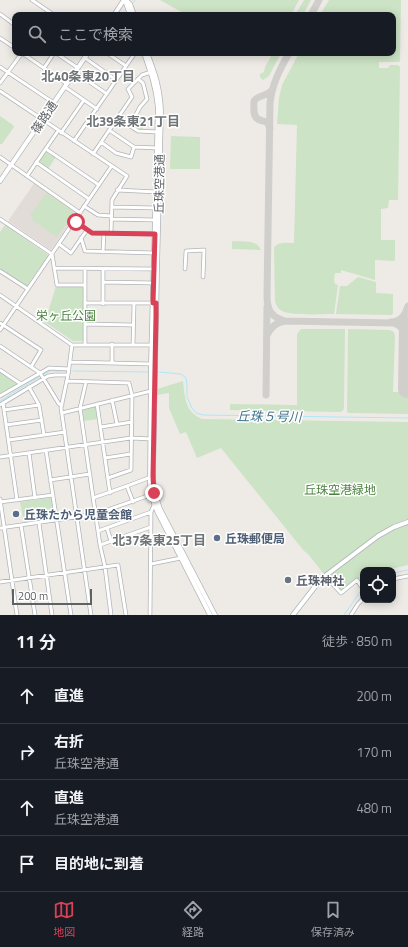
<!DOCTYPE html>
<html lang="ja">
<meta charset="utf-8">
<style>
body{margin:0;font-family:"Titillium Web","Noto Sans JP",sans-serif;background:#20242c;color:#f1f3f6}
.controls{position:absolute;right:12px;bottom:12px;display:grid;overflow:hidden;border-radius:8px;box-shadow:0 2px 10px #0003}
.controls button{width:36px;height:36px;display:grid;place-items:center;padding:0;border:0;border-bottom:1px solid #363941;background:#171b24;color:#f1f3f6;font:20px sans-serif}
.scale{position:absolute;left:12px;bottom:10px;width:80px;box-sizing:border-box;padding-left:4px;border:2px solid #5e6265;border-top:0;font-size:11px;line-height:14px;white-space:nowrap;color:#5e6265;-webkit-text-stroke:3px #fff;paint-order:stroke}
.stop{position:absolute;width:12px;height:12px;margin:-9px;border:3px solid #d94156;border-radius:50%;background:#fff}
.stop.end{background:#d94156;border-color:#fff;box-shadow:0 1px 4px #0008}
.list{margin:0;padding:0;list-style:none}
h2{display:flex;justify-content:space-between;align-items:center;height:52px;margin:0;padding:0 16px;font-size:17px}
h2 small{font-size:13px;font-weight:400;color:#9ea1a6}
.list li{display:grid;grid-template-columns:26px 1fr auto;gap:12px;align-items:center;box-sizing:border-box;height:56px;padding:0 16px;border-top:1px solid #363941}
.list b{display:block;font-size:15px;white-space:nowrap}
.list p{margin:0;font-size:13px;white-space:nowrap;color:#9ea1a6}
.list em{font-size:13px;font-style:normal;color:#9ea1a6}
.icon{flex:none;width:22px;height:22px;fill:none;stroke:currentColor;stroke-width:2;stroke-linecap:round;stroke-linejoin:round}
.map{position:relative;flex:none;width:408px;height:615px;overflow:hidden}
.search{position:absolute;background:#171b24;box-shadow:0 2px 10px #0003;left:12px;right:12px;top:12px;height:44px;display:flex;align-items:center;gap:10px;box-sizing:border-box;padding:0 14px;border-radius:8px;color:#9ea1a6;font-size:15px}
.sheet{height:276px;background:#171b24}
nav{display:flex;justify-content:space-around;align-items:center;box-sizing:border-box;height:56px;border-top:1px solid #363941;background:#171b24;font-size:11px;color:#9ea1a6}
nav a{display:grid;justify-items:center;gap:2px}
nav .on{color:#d94156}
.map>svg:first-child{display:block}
.education{fill:#e1dcd7}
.green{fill:#cce3c5}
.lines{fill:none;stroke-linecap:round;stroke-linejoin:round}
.stream{stroke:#ade7f7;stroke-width:1}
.taxiway{stroke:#d0cfcc;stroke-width:7}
.runway{stroke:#d0cfcc;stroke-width:18}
.street-casing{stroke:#b1b4b7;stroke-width:4.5}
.secondary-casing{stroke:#b0b4b7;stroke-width:5.5}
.street{stroke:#fff;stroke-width:3}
.secondary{stroke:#fff;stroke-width:4}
.route{stroke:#d94156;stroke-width:5}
.service-dot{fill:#5c6f8a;stroke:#fff;stroke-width:1.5}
.worship-dot{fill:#6b7280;stroke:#fff;stroke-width:1.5}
.labels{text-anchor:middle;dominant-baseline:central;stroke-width:3;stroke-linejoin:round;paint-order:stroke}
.street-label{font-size:12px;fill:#5e6265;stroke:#fff}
.park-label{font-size:12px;fill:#4a833e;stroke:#fff}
.service-label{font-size:12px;font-weight:bold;fill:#4e5e75;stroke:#fff;text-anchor:start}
.worship-label{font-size:12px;font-weight:bold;fill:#5b616d;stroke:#fff;text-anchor:start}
.neighbourhood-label{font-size:13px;font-weight:bold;fill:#6f7477;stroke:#fff}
.water-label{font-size:13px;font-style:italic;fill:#42788f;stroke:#fff}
</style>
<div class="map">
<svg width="408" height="615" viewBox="0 0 408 615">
<rect width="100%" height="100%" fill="#eeebe6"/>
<path class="education" d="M35 182 77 212 51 250 8 221Z"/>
<path class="green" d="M160 0H299L291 15H248L246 14V15H187Z
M304 0H311L303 15H295Z
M329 0H401L400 61 399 62H379V68H388L390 65H398L400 67 398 200H389L388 208 381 209V240H395V261L375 260V280L341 270V273H335L334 280 335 284 338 285 334 314C322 314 292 316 282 311 278 309 276 305 275 301L274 248C278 241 287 243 294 243L297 125 277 124 279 98 282 85 299 53H393V15H320Z
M273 53H281L269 76 263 80 260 77V74L264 72 265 67Z
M0 116 13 125 14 127 2 144H0Z
M138 116 144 119 143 130 138 129 133 126Z
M171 136 200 137V169H170Z
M46 152H47L56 157 48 169 40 163 39 161Z
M46 193 74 212 57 237 32 220 33 218 30 216Z
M5 225 47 254 48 256 27 286H25L0 269V232Z
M232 241C243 242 256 239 261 250L232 249Z
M358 277 376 282V293L393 294V313L392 315 336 314 340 286H347Z
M56 286 84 287 83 340 82 341H73L45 322Z
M301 329H345L344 408 343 411 340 412 230 410V404L297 405V334Z
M348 329 390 330 394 332 395 336 393 392H408V414L348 413 347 412Z
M0 372 17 384V385L0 395Z
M183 381C185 398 185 412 202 419L408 422V565L387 570H363V577L341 591 323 573 308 554 304 551 221 448 197 458 186 432 180 434 169 408V393L157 395V389Z
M95 405 98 419 84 421 82 409Z
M50 498 52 499 54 517 53 518 24 523 20 502Z"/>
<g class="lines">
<path class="stream" d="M134 2 135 0
M73 371 148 372
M159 372 181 374 186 378 187 385V397L192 408 196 413 203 415 408 418
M44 374 50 371H66
M0 401 39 377
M393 573 408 570
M344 615 362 589"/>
<path class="taxiway" d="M311 15 319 0
M289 53C280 69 272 84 270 103L267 296C267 310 271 317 285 321L394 323C402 326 406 331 408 339
M270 128 267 122C264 121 262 121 260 120 252 118 254 107 254 101 259 94 267 97 272 90
M391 322C401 321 405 316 408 306
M267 335C271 327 276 322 285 321
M266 395 267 307"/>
<path class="runway" d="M407 389 408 325"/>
<defs>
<path id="street" d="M32 0 54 15
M0 14 15 25
M0 38 15 48
M22 53 67 84
M56 53 78 68
M107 53 126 66
M85 58 116 80
M0 67 54 103
M44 68 54 53
M75 72 107 94
M0 83 22 53
M65 87 97 109
M0 91 127 176 112 200 111 233
M118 118 138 131 157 132
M130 126 140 107 147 99 143 83 138 79
M109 130 134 147 157 148
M61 133 84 100
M74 141 135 53
M101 142 116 153 131 157 134 147
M46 149 99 185
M93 154 132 97 128 89 142 75 151 72
M0 157 80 213
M36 162 89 199
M27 176 58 131
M117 190 157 192
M84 206 98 215 111 216
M112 207 156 208
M0 219 52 254 57 285H85
M111 219 155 220
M75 221 92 233 155 234
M81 238 85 251 154 253
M59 244 71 253 87 230
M103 252 104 233
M54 268 154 269
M185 269 186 251 204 250 203 277
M0 271 28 289
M103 282 154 283
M0 295 72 345H153
M85 303H153
M103 304V269
M0 323 41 350 31 367
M85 324 133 325
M0 330 111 167
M112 344V363
M72 345 68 375 61 408 91 615
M85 345V269
M133 345 134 304
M0 346 40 373 59 404 62 405
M70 362 151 364
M0 370 21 384
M67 381 129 383 132 395 131 470 108 478
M86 382 80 408 100 545 105 567 111 615
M29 387 39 405 44 435
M0 396 49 368 69 369
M112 400 117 424
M3 403 17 500
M97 404 110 493
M0 405 48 376 55 375H68
M4 410 39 405
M62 413 151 391
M6 425 42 420
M101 427 132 422
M9 440 65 432
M46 450 71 615
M29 453 35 498
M0 457 131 438 152 439
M105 458 131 454
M50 480 90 474
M93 498 127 486
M0 499 17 615
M0 502 53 495
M133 502 127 486 151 477
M39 523 52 615
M21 525 35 615
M0 528 96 514 153 494
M107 528 111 541
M98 531 151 512
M100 545 151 527
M151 564 181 558
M325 576 341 593 357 580 363 589
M393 579 408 576
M0 582 118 565 126 615
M150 615 151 512 154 505
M351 615 358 604 363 599"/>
<path id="secondary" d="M125 0 130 15
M126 0 130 4 134 15
M114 15 124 0
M144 53C151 73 156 87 158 108L151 364 150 484 151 495 157 511 210 615
M147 53C155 73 160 88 161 111L157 269 153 476 154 491 160 509 215 615
M0 181 88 53
M293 615 314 588 325 576 378 536 394 527 408 522"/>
</defs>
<use href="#street" class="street-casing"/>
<use href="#secondary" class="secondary-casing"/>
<use href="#street" class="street"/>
<use href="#secondary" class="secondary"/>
</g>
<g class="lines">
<path class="route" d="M76 222 92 233 155 234 153 303H156V315L153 476 154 493"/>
</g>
<g class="service-dot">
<circle cx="16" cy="514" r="4"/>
<circle cx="217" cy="538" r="4"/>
</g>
<circle class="worship-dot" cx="288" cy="580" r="4"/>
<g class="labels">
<g class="street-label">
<text transform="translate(44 117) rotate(-56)">篠路通</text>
<text transform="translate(159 184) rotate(-89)">丘珠空港通</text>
</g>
<g class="park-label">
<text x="66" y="315">栄ヶ丘公園</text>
<text x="340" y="489">丘珠空港緑地</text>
</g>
<g class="service-label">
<text x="24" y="514">丘珠たから児童会館</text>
<text x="225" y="538">丘珠郵便局</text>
</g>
<g class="worship-label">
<text x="296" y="580">丘珠神社</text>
</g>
<g class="neighbourhood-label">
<text x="88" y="76">北40条東20丁目</text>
<text x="133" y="121">北39条東21丁目</text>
<text x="159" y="540">北37条東25丁目</text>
</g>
<g class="water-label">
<text transform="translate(269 416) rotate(1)">丘珠５号川</text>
</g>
</g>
</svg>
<div class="controls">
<button><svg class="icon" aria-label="locate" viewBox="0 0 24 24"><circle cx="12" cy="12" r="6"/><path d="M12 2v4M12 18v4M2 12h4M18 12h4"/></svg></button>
</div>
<div class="scale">200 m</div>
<div class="stop" style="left:76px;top:222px"></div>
<div class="stop end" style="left:154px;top:493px"></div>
<div class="search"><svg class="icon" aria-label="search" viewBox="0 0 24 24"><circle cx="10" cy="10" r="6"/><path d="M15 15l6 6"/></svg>ここで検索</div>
</div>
<section class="sheet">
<h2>11 分<small>徒歩 · 850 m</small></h2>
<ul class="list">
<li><svg class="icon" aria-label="ahead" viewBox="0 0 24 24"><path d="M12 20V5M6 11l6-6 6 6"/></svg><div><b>直進</b></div><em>200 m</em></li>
<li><svg class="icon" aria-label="right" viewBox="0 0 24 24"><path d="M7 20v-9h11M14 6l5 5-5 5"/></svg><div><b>右折</b><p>丘珠空港通</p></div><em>170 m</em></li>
<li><svg class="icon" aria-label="ahead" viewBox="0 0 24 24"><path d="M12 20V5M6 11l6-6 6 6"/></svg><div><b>直進</b><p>丘珠空港通</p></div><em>480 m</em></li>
<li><svg class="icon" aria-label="arrive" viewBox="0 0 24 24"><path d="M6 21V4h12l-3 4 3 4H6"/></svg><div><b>目的地に到着</b></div></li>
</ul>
</section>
<nav>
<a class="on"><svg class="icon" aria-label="map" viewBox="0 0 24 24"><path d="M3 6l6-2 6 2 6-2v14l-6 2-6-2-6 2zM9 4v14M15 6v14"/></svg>地図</a>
<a><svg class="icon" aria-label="directions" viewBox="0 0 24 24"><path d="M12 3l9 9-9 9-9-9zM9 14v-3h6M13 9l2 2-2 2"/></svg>経路</a>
<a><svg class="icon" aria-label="saved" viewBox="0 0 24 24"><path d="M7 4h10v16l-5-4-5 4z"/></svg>保存済み</a>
</nav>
